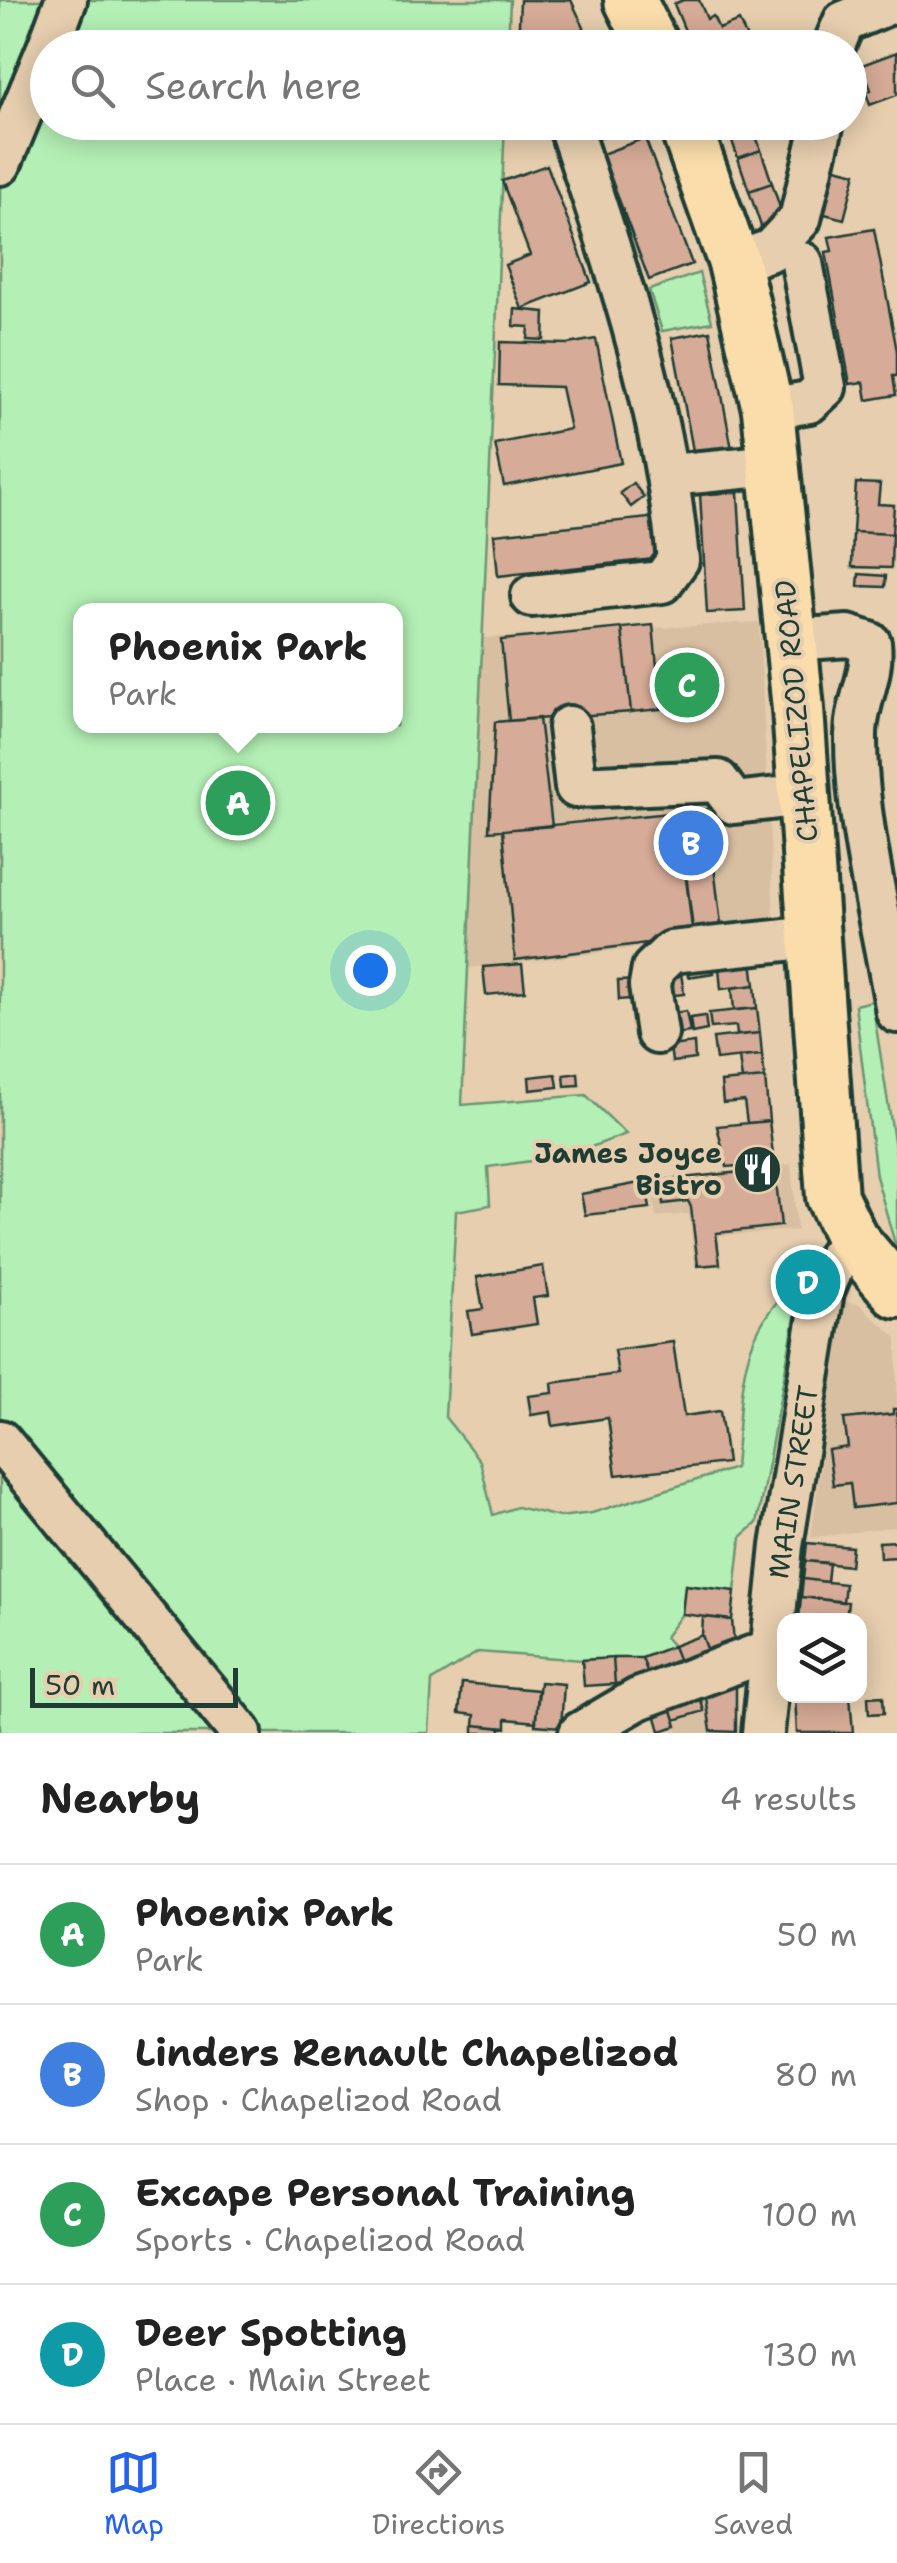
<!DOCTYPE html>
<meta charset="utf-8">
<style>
body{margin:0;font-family:"Shantell Sans",sans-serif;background:#f2f2f2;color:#222}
.controls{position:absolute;right:30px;bottom:30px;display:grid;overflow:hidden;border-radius:20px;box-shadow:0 5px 25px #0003}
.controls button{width:90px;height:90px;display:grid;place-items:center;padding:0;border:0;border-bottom:2px solid #e0e0e0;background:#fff;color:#222;font:50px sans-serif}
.scale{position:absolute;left:30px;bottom:25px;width:208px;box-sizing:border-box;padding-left:10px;border:5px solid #1f3d34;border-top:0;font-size:28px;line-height:35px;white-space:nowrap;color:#1f3d34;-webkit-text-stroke:8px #e6ceae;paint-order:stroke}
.you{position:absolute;left:370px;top:970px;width:35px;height:35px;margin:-25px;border:8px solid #fff;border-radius:50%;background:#1a73e8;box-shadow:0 0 0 15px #1a73e833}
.badge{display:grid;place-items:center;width:65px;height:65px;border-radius:50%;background:#2563eb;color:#fff;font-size:32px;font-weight:700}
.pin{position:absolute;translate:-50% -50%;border:5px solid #fff;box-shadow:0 2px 10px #0006}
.popup{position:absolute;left:73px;top:603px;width:330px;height:130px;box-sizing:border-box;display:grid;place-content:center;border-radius:20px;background:#fff;filter:drop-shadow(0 2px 8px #0005);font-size:32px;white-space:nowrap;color:#767676}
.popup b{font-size:38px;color:#222}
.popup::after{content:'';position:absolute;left:50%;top:100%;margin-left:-20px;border:20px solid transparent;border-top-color:#fff}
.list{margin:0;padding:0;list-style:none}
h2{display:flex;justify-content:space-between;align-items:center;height:130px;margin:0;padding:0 40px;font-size:42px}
h2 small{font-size:32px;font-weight:400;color:#767676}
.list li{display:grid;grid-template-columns:65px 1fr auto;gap:30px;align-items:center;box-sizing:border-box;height:140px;padding:0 40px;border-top:2px solid #e0e0e0}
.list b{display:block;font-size:38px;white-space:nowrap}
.list p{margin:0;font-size:32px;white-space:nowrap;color:#767676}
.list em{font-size:32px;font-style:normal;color:#767676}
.icon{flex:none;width:55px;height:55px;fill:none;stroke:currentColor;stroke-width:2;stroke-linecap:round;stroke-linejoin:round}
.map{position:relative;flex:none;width:897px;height:1733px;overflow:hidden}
.search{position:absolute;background:#fff;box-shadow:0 5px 25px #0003;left:30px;right:30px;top:30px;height:110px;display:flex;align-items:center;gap:25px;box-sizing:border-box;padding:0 35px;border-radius:55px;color:#767676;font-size:38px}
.sheet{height:690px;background:#fff}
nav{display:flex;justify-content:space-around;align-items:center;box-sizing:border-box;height:140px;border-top:2px solid #e0e0e0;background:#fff;font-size:28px;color:#767676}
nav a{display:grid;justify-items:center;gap:5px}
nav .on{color:#2563eb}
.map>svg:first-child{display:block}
.built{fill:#d9bfa2}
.green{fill:#b4f0b5;stroke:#6a9674;stroke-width:2.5;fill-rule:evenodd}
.building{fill:#d6ab97;stroke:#1f3d34;stroke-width:2.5}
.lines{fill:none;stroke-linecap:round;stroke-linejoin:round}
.minor-casing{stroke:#1f3d34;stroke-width:48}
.major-casing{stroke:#1f3d34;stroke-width:58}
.minor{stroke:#e6ceae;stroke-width:40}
.major{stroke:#faddab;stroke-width:50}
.labels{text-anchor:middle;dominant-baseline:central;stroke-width:8;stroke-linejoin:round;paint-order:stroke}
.street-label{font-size:28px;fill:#1f3d34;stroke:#e6ceae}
.poi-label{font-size:28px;font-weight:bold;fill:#1f3d34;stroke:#e6ceae;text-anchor:end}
</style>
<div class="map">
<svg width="897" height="1733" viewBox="0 0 897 1733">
<rect width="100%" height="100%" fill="#e6ceae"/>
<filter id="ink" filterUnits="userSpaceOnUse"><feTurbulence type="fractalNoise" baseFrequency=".01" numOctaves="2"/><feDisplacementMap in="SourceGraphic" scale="20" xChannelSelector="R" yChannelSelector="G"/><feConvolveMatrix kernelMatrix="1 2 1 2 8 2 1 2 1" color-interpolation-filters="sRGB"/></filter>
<g filter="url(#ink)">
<path class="built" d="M759 622 775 937 724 938 469 968 482 638Z
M791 1164 797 1230 719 1236 721 1264 695 1267 689 1214 656 1217 651 1185Z
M842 1302 859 1304 897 1338V1526L811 1538Z
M737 1682 733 1733H677L666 1697Z"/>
<path class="green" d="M0 0H510L508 47 48 48V122L505 123 462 1105 586 1095 626 1134 567 1156 488 1167 490 1205 456 1211 445 1417 480 1461 493 1515 517 1507 559 1517 592 1513 735 1468C742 1394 736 1327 802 1279L757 1523 741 1537 735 1591 686 1585 682 1614 665 1637 673 1646 642 1658 582 1660 478 1652 432 1681 429 1733H0ZM80 610H396V726H80Z
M699 273 712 322 662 331 649 290Z
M872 1001 897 1160V1251L876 1176 855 1005Z"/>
<path class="building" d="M520 0H571L593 47 518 48Z
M683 0H699L707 19 713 16 719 29 739 21 747 38 724 48H692L674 4Z
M897 52V95L870 105 866 93 871 90 862 65Z
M593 122H625L628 131 599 138Z
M740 122H751L761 150 738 158 727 127Z
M645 138 692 264 649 280 602 154Z
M761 150 772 183 749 191 738 158Z
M547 165 591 282 522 309 505 265 530 255 502 181Z
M828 166 856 173 844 219 817 212Z
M772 183 785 223 765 238 749 191Z
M874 229 897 351V376H893L896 395 867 400 864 382 850 384 826 252 832 251 829 237Z
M515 309 545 312 544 340 528 339 529 327 514 326Z
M710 331 732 449 694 456 672 338Z
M596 339 621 463 504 486 495 444 570 429 561 387 499 385 500 342 568 344Z
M633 483 644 497 631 507 620 493Z
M856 483 880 484 878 504 894 505 892 534 853 532Z
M738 492 745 611 707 613 700 494Z
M658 517 663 558 498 576 494 534Z
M853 532 892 534 891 568 852 567Z
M859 574 886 576 885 587 858 586Z
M653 625 661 709 631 712 622 628Z
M622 628 631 712 509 721 501 640Z
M707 660 711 705 661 709 657 664Z
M539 718 552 826 489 831 495 722Z
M707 809 722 933 700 936 699 927 692 928 678 812Z
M678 812 694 937 515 960 503 830Z
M751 953 755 985 721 989 718 957Z
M711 954 714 973 688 977 686 957Z
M679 959 684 994 666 996 661 962Z
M522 964 525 991 486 995 483 967Z
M639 980 641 998 619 1000 618 981Z
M755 985 757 1008 734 1010 732 988Z
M757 1008 760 1033 737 1035 736 1026 711 1028 709 1013Z
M686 1011 690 1032 668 1035 664 1015Z
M705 1016 707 1030 692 1033 690 1018Z
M760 1033 762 1055 716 1060 713 1038Z
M694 1043 695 1059 672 1062 670 1046Z
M762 1055 765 1078 742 1080 739 1057Z
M578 1073 579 1085 565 1086 564 1075Z
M556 1074 558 1087 530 1090 529 1077Z
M765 1078 769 1121 747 1123 744 1101 723 1103 721 1082Z
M769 1121 774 1163 727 1167 717 1126Z
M774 1163 781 1226 716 1233 720 1264 698 1266 691 1207 688 1201 663 1204 661 1180 751 1171V1165Z
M645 1182 650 1208 585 1215 581 1194Z
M543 1266 548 1296 533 1298 537 1324 472 1334 468 1311 483 1309 477 1277Z
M673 1342 684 1416 720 1411 727 1463 616 1475 608 1418 553 1426 551 1412 531 1415 528 1396 553 1393 552 1383 618 1374 614 1350Z
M893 1409H897V1503L853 1508 850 1483 833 1485 828 1450 848 1447 844 1419 893 1414Z
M897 1541V1557L880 1558 879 1542Z
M807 1543 852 1547 850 1566 805 1561Z
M805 1561 829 1563 827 1582 803 1579Z
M803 1579 845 1584 843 1602 801 1597Z
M685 1585 735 1591 732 1620 682 1614Z
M801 1597 848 1602 846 1620 799 1619Z
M703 1617 732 1620 734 1643 710 1657 702 1635Z
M702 1635 710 1657 681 1667 673 1646Z
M673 1646 681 1667 650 1679 642 1658Z
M613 1658 615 1684 584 1686 582 1660Z
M613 1658H642L650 1679 615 1684Z
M540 1682 564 1684 561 1727 535 1725Z
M462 1683 538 1690 536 1722 506 1719V1728L474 1725 475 1715 459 1713Z
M704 1684H736V1732L711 1731Z
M697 1688 704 1711 675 1720 668 1697Z
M795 1696H850L853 1733H797Z
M883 1696 884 1713 869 1714 868 1697Z
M668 1698 677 1726 660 1731 652 1703Z
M474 1725 501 1728V1733H474Z"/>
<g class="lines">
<defs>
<path id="minor" d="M48 48 66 0
M833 48 844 22 897 0
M0 164 48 48
M734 263 771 250 800 219 823 122
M768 409 809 402 825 387 802 263
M670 475 775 465
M532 596 662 582 678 560C664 405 617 269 568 122
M792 640 848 636 870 643C874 675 856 703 856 735 855 820 883 926 897 1012
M569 727 576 787 718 781 734 803 804 795
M657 1033 650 986 653 969 671 952 814 937
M0 1441 241 1733
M580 1733 638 1699 770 1650
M763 1733 782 1546 823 1291 836 1260 852 1239"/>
<path id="major" d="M630 0 654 48
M684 122 734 263 768 409 798 709 832 1197 852 1239 897 1292"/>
</defs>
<use href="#minor" class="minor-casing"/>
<use href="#major" class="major-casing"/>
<use href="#minor" class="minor"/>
<use href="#major" class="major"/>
</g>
</g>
<defs>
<symbol id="restaurant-disc" viewBox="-11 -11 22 22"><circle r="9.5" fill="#1f3d34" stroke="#e6ceae"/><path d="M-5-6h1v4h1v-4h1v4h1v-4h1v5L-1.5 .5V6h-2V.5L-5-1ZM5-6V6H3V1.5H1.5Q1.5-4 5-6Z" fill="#fff"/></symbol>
</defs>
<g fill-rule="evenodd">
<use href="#restaurant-disc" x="730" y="1142" width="55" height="55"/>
</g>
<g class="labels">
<g class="street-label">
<text transform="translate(796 711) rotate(-95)">CHAPELIZOD ROAD</text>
<text transform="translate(793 1482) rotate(-81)">MAIN STREET</text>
</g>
<g class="poi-label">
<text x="722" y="1153">James Joyce<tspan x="722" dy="32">Bistro</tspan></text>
</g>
</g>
</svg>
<div class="controls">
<button><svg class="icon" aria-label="layers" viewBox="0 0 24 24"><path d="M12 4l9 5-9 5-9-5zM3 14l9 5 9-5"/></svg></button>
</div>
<div class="scale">50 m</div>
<div class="you"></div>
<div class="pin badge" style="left:238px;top:803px;background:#2e9e5b">A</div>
<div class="popup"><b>Phoenix Park</b>Park</div>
<div class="pin badge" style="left:691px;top:843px;background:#3f7fe0">B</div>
<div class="pin badge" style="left:687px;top:685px;background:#2e9e5b">C</div>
<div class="pin badge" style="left:808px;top:1282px;background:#0f9aa8">D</div>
<div class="search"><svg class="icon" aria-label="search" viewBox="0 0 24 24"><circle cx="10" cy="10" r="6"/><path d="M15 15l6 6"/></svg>Search here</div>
</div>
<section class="sheet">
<h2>Nearby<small>4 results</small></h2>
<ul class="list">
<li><span class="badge" style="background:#2e9e5b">A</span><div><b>Phoenix Park</b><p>Park</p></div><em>50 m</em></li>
<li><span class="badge" style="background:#3f7fe0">B</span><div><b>Linders Renault Chapelizod</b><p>Shop · Chapelizod Road</p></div><em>80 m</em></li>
<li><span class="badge" style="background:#2e9e5b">C</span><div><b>Excape Personal Training</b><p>Sports · Chapelizod Road</p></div><em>100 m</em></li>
<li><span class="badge" style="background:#0f9aa8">D</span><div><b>Deer Spotting</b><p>Place · Main Street</p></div><em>130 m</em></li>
</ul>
</section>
<nav>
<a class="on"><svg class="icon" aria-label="map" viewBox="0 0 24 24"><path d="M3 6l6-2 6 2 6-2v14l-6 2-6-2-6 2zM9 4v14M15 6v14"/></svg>Map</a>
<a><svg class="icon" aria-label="directions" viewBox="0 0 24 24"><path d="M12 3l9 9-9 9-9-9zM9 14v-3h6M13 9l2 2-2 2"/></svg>Directions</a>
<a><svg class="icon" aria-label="saved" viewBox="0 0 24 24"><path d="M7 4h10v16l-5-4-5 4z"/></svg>Saved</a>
</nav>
